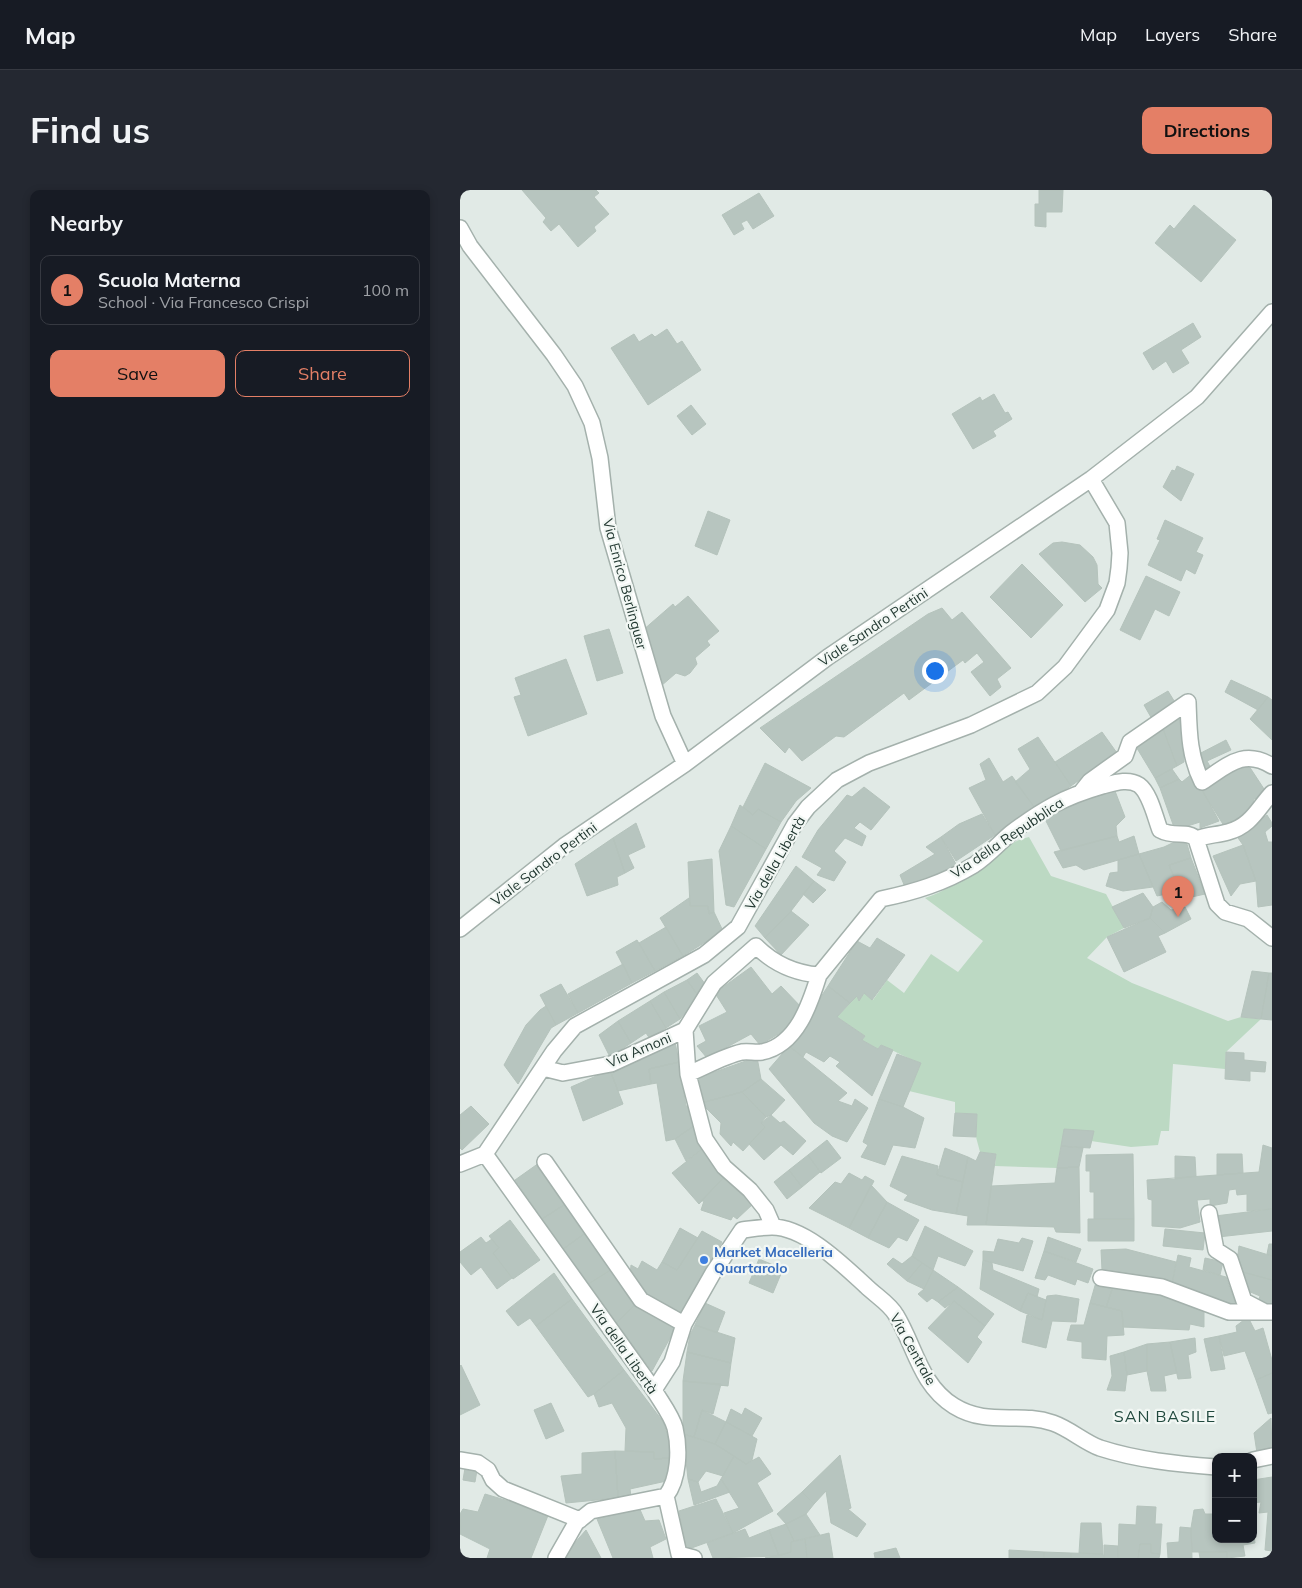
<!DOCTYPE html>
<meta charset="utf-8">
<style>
body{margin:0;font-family:Mulish,sans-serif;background:#242831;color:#f1f3f6}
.controls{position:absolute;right:15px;bottom:15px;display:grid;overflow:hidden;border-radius:10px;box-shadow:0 2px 8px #0003}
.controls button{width:45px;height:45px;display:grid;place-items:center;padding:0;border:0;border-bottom:1px solid #363941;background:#171b24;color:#f1f3f6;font:25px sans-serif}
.you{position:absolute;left:474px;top:480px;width:18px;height:18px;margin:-12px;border:4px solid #fff;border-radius:50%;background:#1a73e8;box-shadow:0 0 0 8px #1a73e833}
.badge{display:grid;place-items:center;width:32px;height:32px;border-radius:50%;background:#e47f66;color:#111;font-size:16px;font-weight:700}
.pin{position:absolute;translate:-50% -41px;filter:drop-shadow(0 1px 2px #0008)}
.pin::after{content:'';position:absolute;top:26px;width:18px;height:15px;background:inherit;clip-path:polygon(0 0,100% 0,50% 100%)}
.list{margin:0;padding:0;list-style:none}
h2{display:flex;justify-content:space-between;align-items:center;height:65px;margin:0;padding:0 20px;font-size:21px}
h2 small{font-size:16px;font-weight:400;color:#9ea1a6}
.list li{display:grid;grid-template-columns:32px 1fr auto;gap:15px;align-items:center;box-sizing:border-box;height:70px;margin:0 10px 10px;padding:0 10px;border:1px solid #363941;border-radius:10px}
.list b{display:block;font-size:19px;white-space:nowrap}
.list p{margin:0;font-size:16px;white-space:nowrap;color:#9ea1a6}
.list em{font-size:16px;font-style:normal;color:#9ea1a6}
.actions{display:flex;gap:10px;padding:15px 20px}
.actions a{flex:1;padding:11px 0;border:1px solid #e47f66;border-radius:10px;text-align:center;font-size:18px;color:#e47f66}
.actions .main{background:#e47f66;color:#111}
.map{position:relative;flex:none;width:812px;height:1368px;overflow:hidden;border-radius:10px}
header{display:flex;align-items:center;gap:30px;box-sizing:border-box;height:70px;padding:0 25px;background:#171b24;border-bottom:1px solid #363941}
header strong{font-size:24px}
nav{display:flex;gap:28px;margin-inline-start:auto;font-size:18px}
.intro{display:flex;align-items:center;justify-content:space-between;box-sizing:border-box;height:120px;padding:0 30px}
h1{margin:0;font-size:35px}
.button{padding:12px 22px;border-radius:10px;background:#e47f66;color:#111;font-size:18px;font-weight:700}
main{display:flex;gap:30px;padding:0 30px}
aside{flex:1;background:#171b24;border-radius:10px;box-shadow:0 2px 8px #0003}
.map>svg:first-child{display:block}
.green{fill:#bcd9c3}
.building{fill:#b7c5bf;stroke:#b5c3bc}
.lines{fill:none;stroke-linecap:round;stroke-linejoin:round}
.minor-casing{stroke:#a4b1ac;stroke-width:18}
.minor{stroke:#fff;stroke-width:15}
.shop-dot{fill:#3f7fe0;stroke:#f2f7f4;stroke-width:2}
.labels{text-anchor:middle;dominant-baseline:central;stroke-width:4.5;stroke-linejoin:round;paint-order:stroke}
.street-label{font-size:14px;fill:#233932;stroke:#f2f7f4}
.shop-label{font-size:14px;font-weight:bold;fill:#366cbe;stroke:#f2f7f4;text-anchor:start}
.quarter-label{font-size:16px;letter-spacing:1px;fill:#21493e;stroke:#f2f7f4}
</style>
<header>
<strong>Map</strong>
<nav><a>Map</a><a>Layers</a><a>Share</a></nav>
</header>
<div class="intro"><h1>Find us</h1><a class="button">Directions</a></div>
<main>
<aside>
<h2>Nearby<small></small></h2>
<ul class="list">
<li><span class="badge">1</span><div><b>Scuola Materna</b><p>School · Via Francesco Crispi</p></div><em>100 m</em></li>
</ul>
<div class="actions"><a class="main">Save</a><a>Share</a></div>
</aside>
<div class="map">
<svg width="812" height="1368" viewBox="0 0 812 1368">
<rect width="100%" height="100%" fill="#e1eae6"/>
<path class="green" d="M569 647 591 686 646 704 664 738 647 747 627 768 672 793 768 831 781 827 801 829 766 862 765 879 713 874 709 941H701L698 955 671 957 631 951 601 956 597 978 535 976 536 964 520 962 516 947 517 924 495 923V912L449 901 461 873C446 868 435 861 421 855L418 859 402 850 405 846 377 827 397 806 399 811 404 803 413 810 427 790 444 803 471 764 498 782 523 751 465 708C507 695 530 656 569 647Z"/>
<path class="building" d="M62 0H136L139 3 134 7 149 24 134 37 136 41 118 57 99 34 91 41 83 32 86 28Z
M579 0H603L602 22H586V37L575 36V14H579Z
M299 3 314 26 293 39 287 30 281 33 284 39 274 45 262 25Z
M734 15 776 50 741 92 695 53 710 35 714 39Z
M733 133 741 147 721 160 729 173 713 183 706 171 693 180 683 163Z
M207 139 217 154 222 151 241 180 188 215 151 158 174 144 179 152 192 144 195 147Z
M534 204 545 223 548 222 552 229 533 241 536 246 513 259 492 224 520 207 522 211Z
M231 215 246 234 232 245 217 226Z
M717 276 734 284 721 311 703 297 712 280 715 281Z
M248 321 270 330 257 365 235 356Z
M705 330 743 348 736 362 743 365 735 384 726 379 721 391 688 375 700 350 697 349Z
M602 352 620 355 633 367 637 375 638 394 642 398 625 412 579 364 593 353Z
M562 374 603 415 571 448 530 407Z
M686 386 720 402 709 426 695 419 680 450 660 440Z
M228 406 259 441 247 451 250 455 235 468 237 474 230 483 225 486 216 483 201 496 182 441 213 414 215 417Z
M482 418 492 430 502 422 551 478 537 489 541 497 530 506 511 482 524 472 517 463 505 473 503 470 449 510 444 503 384 547 376 546 342 571 329 557 325 563 300 538 468 424Z
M149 439 163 483 137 491 124 446Z
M106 469 127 524 68 546 54 507 61 505 55 488Z
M771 490 808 507 798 520 765 502Z
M708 501 716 514 692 529 684 515Z
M808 507 812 510V550L790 529Z
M721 526 724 572 717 576 703 539Z
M703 539 717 576 695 588 675 555Z
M642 542 657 563 611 596 595 572Z
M578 547 611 596 575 618 555 592 570 579 558 559Z
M766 550 771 560 747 571 752 580 742 584 737 565Z
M529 568 543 592 552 586 575 618 535 645 509 598 526 590 520 574Z
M305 573 351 598 336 611 321 632 298 619 293 625 283 617Z
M787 573 806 602 793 610 797 616 766 639 741 599Z
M712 579 719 589 700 598 695 588Z
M733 583 759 631 740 638V632L715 640 700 598 719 589 722 592Z
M404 597 430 617 411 640 400 632 394 638 406 646 402 656 385 648 374 661 386 672 374 691 357 685 362 678 342 667 358 640 387 605 392 607Z
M655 601 665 627 656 636 657 646 601 661 584 627 596 618Z
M280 615 293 625 298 619 321 632 306 659 271 636Z
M522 624 535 645 496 671 481 647 499 634Z
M807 625 812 633V636L805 642 808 652H812V715L798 717 796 691 783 655 776 645Z
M176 633 185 657 168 665 174 678 165 683 153 648Z
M271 636 306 659 274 717 266 715 259 661Z
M657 646 659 652 674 646 679 664 624 680 616 675 603 678 594 662Z
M481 647 497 676 445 697 440 685 475 664 466 657Z
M725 647 731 668 709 675 723 709 712 712 711 703 697 706 679 664 704 657Z
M153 648 165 683 157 687 158 695 127 706 115 674Z
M783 655 796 691 780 694 771 706 753 666Z
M679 664 693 697 663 701 646 696 650 683 658 682V670Z
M731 668 745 704 723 709 709 675Z
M252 669 254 722 249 724 248 716H230L228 672Z
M336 676 354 691 331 721 305 748 295 736Z
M354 691 366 700 353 713 343 704Z
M683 703 693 717 690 728 664 738 652 717Z
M229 708 230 716H248L249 724 254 722 263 741 223 766 200 728Z
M702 712 711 720 725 717 731 729 705 743 690 728 693 717Z
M331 721 349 735 321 765 305 748Z
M690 728 705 743 698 746 706 762 664 782 647 747Z
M206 737 223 766 195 781 179 753Z
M417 748 445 765 412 810 404 803 399 811 397 806 390 813 368 796 397 751 410 758Z
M177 750 195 781 172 793 156 762Z
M163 774 172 793 118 823 108 804Z
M291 777 312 804 321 796 343 819 325 840 300 855 291 844 247 868 237 856 246 851 239 836 267 822 255 803Z
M792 781 809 783 801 829 781 827Z
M237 783 248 798 239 807 227 790Z
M809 783H812V830L801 829Z
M227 790 239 807 220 829 204 802Z
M101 794 118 823 96 835 80 805Z
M368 796 390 813 377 827 405 846 402 850 418 859 421 855 433 860 412 906 376 876 380 872 370 866 364 872 346 862 343 867 329 856Z
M204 802 220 829 206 838 190 811Z
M190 811 206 838 190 849 186 843 171 853 158 831Z
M86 816 96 835 91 838 58 894 44 875 66 835 80 820Z
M158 831 171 853 150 867 139 845Z
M215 852 219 872 189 879 191 894 158 901 150 880Z
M329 856 387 903 378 911 392 916 395 909 408 918 387 952 372 946 354 933 309 879Z
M766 862 784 863V870L806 872 805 882 790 881V891L765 889Z
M437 864 461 873 443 917 419 909Z
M297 867 301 889 282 902 241 913 235 889Z
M219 872 226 916 232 917 238 933 215 949 206 951 197 893 191 894 189 879Z
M150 880 163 914 123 931 111 897Z
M301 889 325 910 311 925 306 927 282 902Z
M282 902 306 927 301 933 305 937 283 961 273 952 271 956 260 944 261 933 241 913Z
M419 909 443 917 464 928 455 958 433 955 425 975 401 967 408 955 403 952Z
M11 916 29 934 2 960 0 958V925Z
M495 923 517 924 516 947 493 946Z
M311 925 320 933 324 931 346 951 333 965 321 955 304 970 289 954 305 937 301 933Z
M238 933 246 956 226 971 215 949Z
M604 939 634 941 630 958 601 956Z
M367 950 381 968 361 983 348 965Z
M803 955 812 958V1019L787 1021V1004L777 1005 776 999 769 1000 767 1013 750 1016V1009L737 1010 740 1032 720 1038 692 1036V1010L688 1009 687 990 799 982Z
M246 956 263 988 239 1014 212 983Z
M601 956 623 958 619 977 597 978Z
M485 958 508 967 503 992 477 985Z
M520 962 536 964 526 1035H507L508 1026 496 1024 508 967 516 971Z
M673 964 674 1029H634V1002H630V981H626V965Z
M757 964H782L783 983 757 985Z
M348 965 360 982 342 997 329 980Z
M442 966 478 976 477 985 503 992 496 1024 472 1020 444 1010 448 1005 430 996Z
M715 966 735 967 736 986 715 989Z
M79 973 107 1013 82 1029 55 990Z
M619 977 620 1043 596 1042 594 1037 526 1035 531 996 595 993 597 978Z
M329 980 342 997 327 1009 314 992Z
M389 983 402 990 405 986 414 991 389 1038 349 1018 375 992 381 994Z
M263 988 293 1014 277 1029 273 1026 271 1030 241 1020 244 1011H241Z
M411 995 427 1012 408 1048 389 1038Z
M427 1012 459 1030 447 1051 438 1047 429 1058 408 1048Z
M107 1013 127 1042 103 1059 82 1029Z
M812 1019V1041L758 1047 755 1026Z
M628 1029H674V1051H628Z
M50 1030 80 1070 53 1089 33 1063 39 1058 29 1046Z
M465 1036 513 1061 505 1076 478 1066 473 1080 452 1066Z
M220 1038 238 1048 217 1080 202 1072Z
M705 1039 745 1043 743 1060 703 1056Z
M242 1041 262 1052 222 1126 182 1106 170 1086 171 1075 178 1079 182 1071 197 1080 202 1072 217 1080Z
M127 1042 152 1079 127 1095 103 1059Z
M21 1047 26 1053 32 1049 39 1058 33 1063 52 1088 37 1099 21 1077 11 1085 0 1072V1062Z
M588 1047 621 1059 616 1072 584 1061Z
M562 1048 573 1051 563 1081 523 1070V1061L534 1062 538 1049 559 1053Z
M809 1054H812V1066L807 1064Z
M779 1056 812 1066V1090L779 1081 777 1073Z
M666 1059 716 1072 712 1094 672 1084 642 1080 641 1060Z
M584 1061 633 1079 628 1093 617 1089 615 1095 588 1085 585 1090 575 1088Z
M718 1065 731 1068 729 1077 766 1087 777 1117 712 1094Z
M452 1066 462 1073 447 1091 427 1074 433 1068 442 1074Z
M745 1068 763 1072 760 1085 743 1080Z
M299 1069 323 1079 313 1103 289 1093Z
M523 1070 532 1073 533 1080 579 1099 577 1107 568 1103 560 1121 520 1099Z
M462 1073 473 1080 464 1099 447 1091Z
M152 1079 176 1114 156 1133 127 1095Z
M473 1080 498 1097 478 1112 472 1108 467 1112 458 1104 464 1099Z
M779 1081 812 1090V1115L798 1113 800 1106 788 1101Z
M94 1083 112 1109 76 1136 70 1128 58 1136 46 1121Z
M636 1092 654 1094 646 1117 630 1113Z
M654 1094 690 1099 744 1115V1137L730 1134 729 1140 663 1137 662 1121 646 1117Z
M498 1097 534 1124 525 1136 494 1111 485 1118 478 1112Z
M568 1103 586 1110 582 1130 560 1121Z
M596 1105 619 1109 616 1132 592 1131 586 1158 562 1152 567 1125 582 1130 587 1106Z
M112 1109 164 1180 134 1204 128 1207 76 1136Z
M494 1111 525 1136 517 1147 522 1152 508 1173 468 1138Z
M245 1113 265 1122 257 1143 235 1135Z
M630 1113 662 1121 664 1145 647 1146 646 1170 622 1168V1152L607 1150 611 1135H624Z
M176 1114 216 1137 192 1181 156 1133Z
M788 1127 795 1141 803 1138 812 1170V1183L796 1190 785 1161 764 1166 759 1146 777 1142 776 1136Z
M235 1135 275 1148 271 1173 227 1162 230 1145Z
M759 1146 765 1179 751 1181 744 1149Z
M735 1148 736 1162 728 1165 731 1188 718 1189 710 1152Z
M710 1152 717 1183 704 1186 706 1201H691L687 1181V1154Z
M687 1154V1181L667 1185 664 1162Z
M227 1162 271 1173 268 1196 223 1191Z
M664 1162 667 1185 665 1201 647 1200 652 1186 650 1166Z
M1 1175 20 1215 0 1225V1176Z
M164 1180 204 1233 211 1259 210 1268 194 1269V1262L165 1261 166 1238 152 1213 139 1217 134 1204Z
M812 1183V1223L808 1224 796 1190Z
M223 1191 261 1194 253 1224 242 1220 234 1247 223 1244Z
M91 1213 104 1241 86 1249 74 1220Z
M285 1218 302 1228 292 1246 266 1232 271 1219 282 1225Z
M242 1220 266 1232 255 1254 234 1247Z
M811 1228 812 1259 797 1263 794 1243Z
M266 1232 297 1249 292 1270 286 1274 255 1254Z
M223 1244 255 1254 274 1266 263 1286 246 1281 238 1292 228 1289Z
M155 1261 158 1308 106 1313 101 1286 122 1284V1263Z
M155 1261 194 1262V1269L210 1268 211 1290 170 1299 171 1307 158 1308Z
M380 1265 391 1318 388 1319 406 1334 397 1347 371 1333 366 1301 354 1314 342 1302Z
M274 1266 286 1274 299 1267 311 1284 297 1293 313 1321 273 1343 264 1323 279 1318 261 1289Z
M5 1278 17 1280 15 1292 3 1290Z
M812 1287V1361L805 1360 808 1322 799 1323 801 1312 793 1313V1290Z
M228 1289 238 1292 241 1302 257 1296 261 1289 270 1302 234 1315Z
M342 1302 354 1314 346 1324 326 1334 317 1324Z
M25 1304 89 1323 71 1368H27L30 1359 0 1344V1324L3 1319 18 1322Z
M256 1309 273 1343 226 1360 219 1321Z
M178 1315 185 1331 199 1330 206 1349 190 1357 193 1368H153L137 1329Z
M677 1316 696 1317 695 1334H702L700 1364 691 1363V1354H680L678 1368H658L659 1334 676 1335Z
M743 1319 745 1324H756V1349H793V1336L795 1353 783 1355 785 1366 767 1368V1362H732L731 1338 734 1320Z
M346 1324 360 1345 334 1351 326 1334Z
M621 1333H641L643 1364 619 1363Z
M326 1334 334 1351 331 1352V1362L319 1366 309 1340Z
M720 1337 731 1338 732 1368H708L707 1353 719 1352Z
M285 1339 289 1348 309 1340 319 1366 253 1368 247 1353Z
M126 1340 141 1368H105L113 1355Z
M369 1343 373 1368H347L345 1349Z
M345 1349 347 1368H305L331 1362V1352Z
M680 1354H691V1363L700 1364 699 1368H678Z
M644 1355 658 1356V1368H644Z
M436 1358 440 1368H415L414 1363Z
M549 1360 584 1362V1368H549Z
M584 1362 611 1363V1368H584Z
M739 1362H767V1368H740Z
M611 1363 643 1364 644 1368H611Z"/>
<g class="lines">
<defs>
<path id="minor" d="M0 38 10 56 94 165 115 196 132 233 140 268 148 338 203 526 225 574
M728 512C729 541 729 566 742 592 767 576 783 558 812 576
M622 601 630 591 665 566 670 552 728 512
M736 649 757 714 765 722 788 729 812 748
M736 649C747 645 757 645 768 642 791 636 798 618 812 603
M0 739 104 656 225 574 368 467 631 289 737 207 812 122
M225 840 228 884 245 949 264 977 290 1000 306 1020 313 1036
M83 878 103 883 151 874 225 840 254 793 296 756C314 774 334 783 359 785L421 709C455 702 484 693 514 675 528 666 539 653 551 643 583 619 604 607 642 596 654 593 668 588 679 595 690 603 695 627 700 640 714 648 728 640 736 649
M228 884C245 877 264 866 282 862 289 861 295 863 302 862 337 855 350 814 359 785
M25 964 194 1200C201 1212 212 1226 215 1238 220 1259 219 1289 206 1306
M85 972 181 1110 224 1134
M0 974 25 964 94 861 115 836 244 765 278 737 335 634 348 617 377 590 409 573 511 535 577 503 605 477 647 420 657 393 659 378 660 363 657 333 631 289
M749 1023 756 1060 770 1069 784 1111 803 1121
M641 1088 702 1097 769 1122H812
M194 1200 212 1172 224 1134 253 1083 282 1040C291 1039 302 1037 312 1037 345 1037 383 1075 406 1096 415 1105 430 1114 436 1125 455 1156 460 1195 494 1216 528 1237 559 1221 593 1233 610 1239 624 1252 640 1258 677 1270 717 1274 756 1277
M0 1270 18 1273 28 1280 33 1290 43 1299 120 1330
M793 1270 812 1266
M206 1306 219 1364 234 1368
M96 1368 116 1333 131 1321 206 1306"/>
</defs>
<use href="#minor" class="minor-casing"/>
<use href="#minor" class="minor"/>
</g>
<circle class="shop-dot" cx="244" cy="1070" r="5"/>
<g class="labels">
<g class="street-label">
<text transform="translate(165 394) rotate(75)">Via Enrico Berlinguer</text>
<text transform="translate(413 437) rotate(-34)">Viale Sandro Pertini</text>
<text transform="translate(547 648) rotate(-34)">Via della Repubblica</text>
<text transform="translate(315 673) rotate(-60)">Via della Libertà</text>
<text transform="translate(84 674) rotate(-37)">Viale Sandro Pertini</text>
<text transform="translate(179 860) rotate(-23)">Via Arnoni</text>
<text transform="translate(164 1159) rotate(55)">Via della Libertà</text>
<text transform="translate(453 1159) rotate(61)">Via Centrale</text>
</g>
<g class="shop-label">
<text x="254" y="1062">Market Macelleria<tspan x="254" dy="16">Quartarolo</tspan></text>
</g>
<g class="quarter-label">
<text x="705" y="1226">SAN BASILE</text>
</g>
</g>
</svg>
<div class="controls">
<button>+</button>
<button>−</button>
</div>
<div class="you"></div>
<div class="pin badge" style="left:718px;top:727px">1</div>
</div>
</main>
